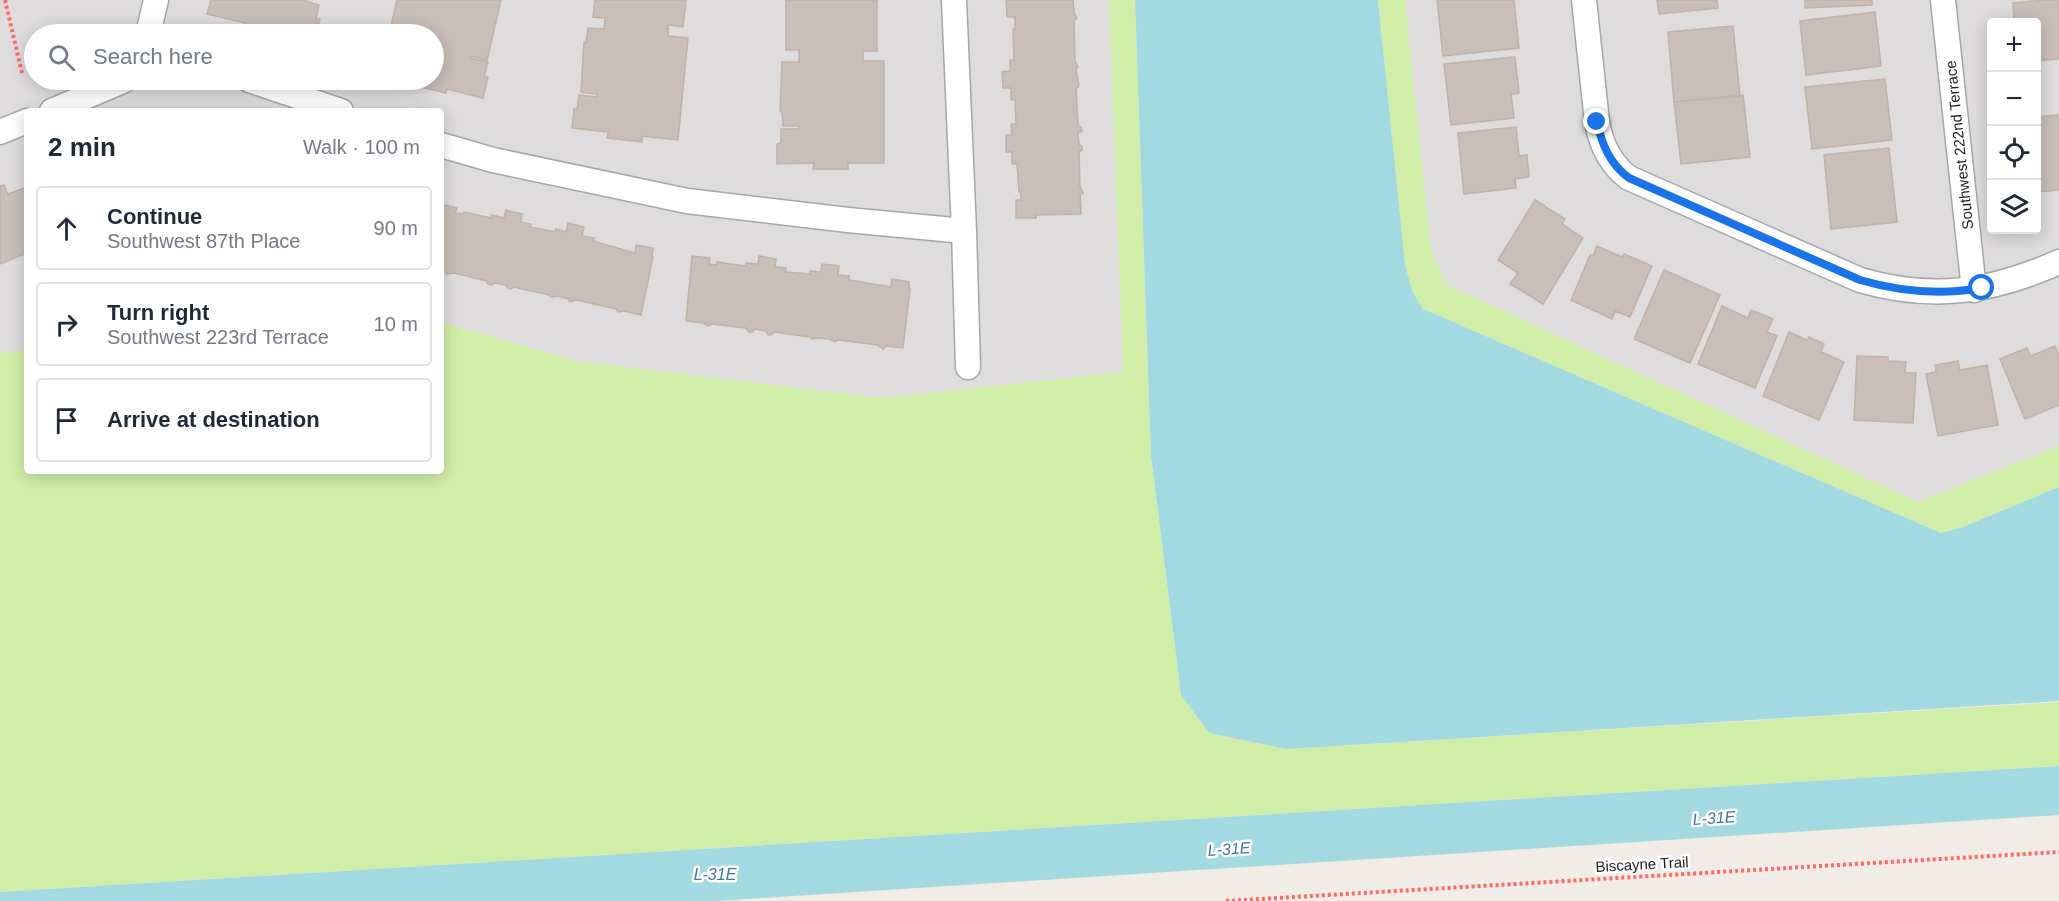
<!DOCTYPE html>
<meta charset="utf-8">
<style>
body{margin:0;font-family:Helvetica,sans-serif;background:#f6f6f7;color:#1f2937}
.controls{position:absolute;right:18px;top:18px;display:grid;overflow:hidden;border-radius:6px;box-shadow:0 3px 15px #0003}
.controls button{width:54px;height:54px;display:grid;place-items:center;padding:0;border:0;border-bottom:2px solid #e0e1e3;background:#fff;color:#1f2937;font:30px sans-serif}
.stop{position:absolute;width:18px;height:18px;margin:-14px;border:4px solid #1a73e8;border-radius:50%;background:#fff}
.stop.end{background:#1a73e8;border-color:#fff;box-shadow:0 2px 6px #0008}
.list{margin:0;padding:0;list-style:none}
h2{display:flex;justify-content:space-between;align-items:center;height:78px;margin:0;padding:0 24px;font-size:26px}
h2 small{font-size:20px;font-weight:400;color:#747a83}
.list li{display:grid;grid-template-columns:39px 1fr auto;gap:18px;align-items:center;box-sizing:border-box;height:84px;margin:0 12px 12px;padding:0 12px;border:2px solid #e0e1e3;border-radius:6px}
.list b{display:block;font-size:22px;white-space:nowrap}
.list p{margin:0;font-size:20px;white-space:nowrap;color:#747a83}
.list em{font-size:20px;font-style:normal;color:#747a83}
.icon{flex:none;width:33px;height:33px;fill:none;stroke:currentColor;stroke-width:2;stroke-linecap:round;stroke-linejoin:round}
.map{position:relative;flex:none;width:2059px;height:901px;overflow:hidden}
.search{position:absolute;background:#fff;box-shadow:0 3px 15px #0003;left:24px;top:24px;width:420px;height:66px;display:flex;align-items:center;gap:15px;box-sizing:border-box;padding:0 21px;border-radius:33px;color:#747a83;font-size:22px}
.panel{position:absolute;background:#fff;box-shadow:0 3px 15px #0003;left:24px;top:108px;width:420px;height:366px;border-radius:6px}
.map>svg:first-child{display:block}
.residential{fill:#dedcdd;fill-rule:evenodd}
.grass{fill:#d1eea8}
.water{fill:#a3d9e1}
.building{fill:#c9beb8;stroke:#c4b0a6;stroke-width:1.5}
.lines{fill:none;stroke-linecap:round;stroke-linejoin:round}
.street-casing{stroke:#a7a7a7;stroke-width:27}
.path{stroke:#ff6968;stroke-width:4;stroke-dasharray:3 3;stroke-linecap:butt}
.street{stroke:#fff;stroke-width:24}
.route{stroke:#1a73e8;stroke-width:8}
.labels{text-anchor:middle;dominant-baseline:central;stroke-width:5;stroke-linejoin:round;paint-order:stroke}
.street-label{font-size:15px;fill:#202020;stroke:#fff}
.water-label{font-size:16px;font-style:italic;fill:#3c779e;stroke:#fff}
</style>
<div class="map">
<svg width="2059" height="901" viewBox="0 0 2059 901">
<rect width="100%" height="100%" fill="#f1ece5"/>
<path class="residential" d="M0 0H1109L1124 372 881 398 576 361 441 322V111H27V350L0 353ZM34 34H434V80H34Z
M1405 0H2059V446L1918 502 1447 285 1431 251ZM1992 22H2036V230H1992Z"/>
<path class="grass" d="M1109 0H1135L1151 456 1181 695 1209 733 1288 749 2059 702V766L0 892V353L27 350V471H441V322L576 361 881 398 1123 372Z
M1378 0H1405L1431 251 1447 285 1918 502 2059 446V487L1963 527 1941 533 1423 309 1412 291 1405 264Z"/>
<path class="water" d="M1135 0H1378L1405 264 1412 291 1423 309 1941 533 1963 527 2059 487V701L1287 749 1209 733 1181 695 1151 456Z
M2059 766V815L715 901H0V892Z"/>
<path class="building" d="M211 0H302L319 5 316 19H320L316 34H290L279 32 278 34H274L243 27 245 23 207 14Z
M397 0H501L487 60 471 56 470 58 488 62 484 76 488 77 483 98 447 89 446 93 412 85 413 81 408 80H434V34H389Z
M595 0H686L683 27 668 25V36L688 38 678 140 642 136V142L607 138 608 132 572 128 574 109H577L579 95 597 97V94L581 92 584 42H586L588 28 604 29 605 18 593 17Z
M786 0H877V51H863V61H884V163H848V169H813L814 163 777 164V144L781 143V129H799V126H783L782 112 780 111 782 62H799V50H786Z
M1006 0H1073L1074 12 1077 18 1074 21 1075 61 1078 67 1076 69 1079 86 1076 89 1078 125 1081 127 1082 131 1078 133 1079 144 1082 147V150L1079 153 1080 187 1083 193 1080 195 1081 214 1036 215V218H1016V200H1021V192H1019L1017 164H1012V152H1006V135H1012L1011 124H1016L1015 99 1011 100V88H1003L1002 72 1010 71V60H1014L1013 29H1015V17H1007Z
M1437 0H1514L1519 48 1443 56Z
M1657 0H1717L1718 8 1659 14Z
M1805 0H1872V5L1805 8Z
M2045 0H2059V59L2036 61V22H2014L2013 3Z
M1875 12 1881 66 1806 75 1800 21Z
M1733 26 1740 96 1674 102 1668 32Z
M1515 57 1519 93 1511 94 1514 118 1451 125 1444 64Z
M1885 79 1892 140 1812 149 1805 87Z
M1743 95 1750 157 1681 164 1674 102Z
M2059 115V190L2036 192V117Z
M1516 127 1519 156 1527 155 1529 177 1515 179 1516 188 1464 194 1458 133Z
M1889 148 1897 222 1831 229 1824 155Z
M4 185 8 194 27 187V253L0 264V186Z
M1535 200 1565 219 1562 224 1583 238 1543 304 1510 284 1518 273 1498 260Z
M441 204 457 208 455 213 463 214 464 212 491 218 492 215 504 218 506 210 522 214 521 222 531 224 530 227 555 232 556 229 566 232 568 223 584 227 582 236 594 238 593 241 635 253 636 245 653 248 652 256 653 257 641 315 624 311 618 312 616 309 577 300 570 302 568 299 558 296 551 297 549 295 514 287 511 289 508 288 506 285 495 283 492 285 488 284 487 281 454 273 447 274 445 271 441 270Z
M1597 246 1622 257 1624 254 1652 266 1630 317 1615 311 1612 319 1571 300 1590 255 1593 256Z
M692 256 710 258 709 264 717 265V262L746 266V263L758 264 759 256 776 259 775 267 786 268 785 272 810 274V271L821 272 822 264 839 266 838 275 849 276V280L891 287 892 279 909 282V290L910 289 903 348 886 346 883 349 878 345 838 340 835 342 829 339 818 338 812 339 810 337 774 332 771 335H768L766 331 755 329 752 332H749L746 328 713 324 707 326 704 323 686 321Z
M1664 270 1720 295 1690 363 1634 339Z
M1722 306 1748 318 1751 310 1773 319 1767 332 1777 336 1755 388 1698 364Z
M1789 332 1807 340 1809 337 1824 344 1821 352 1844 362 1819 420 1763 396Z
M2055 346 2059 355V405L2025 419 2000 359 2027 348 2031 356Z
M1857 356 1888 357V361L1906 362 1905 373H1916L1913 423 1854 420Z
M1958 361 1960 370 1987 365 1998 425 1938 436 1926 374 1936 372 1935 365Z"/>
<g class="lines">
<defs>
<path id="street" d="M954 0 964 231 968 367
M1584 0 1597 122C1601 145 1610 164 1629 178L1860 280C1932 301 1992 292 2059 262
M1943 0 1974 290
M148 34 156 0
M249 80 341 111
M52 111 125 80
M0 132 27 121
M441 145 493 160 687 201 848 220 964 231"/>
</defs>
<use href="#street" class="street-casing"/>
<path class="path" d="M5 0 22 73
M1226 901 2059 852"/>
<use href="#street" class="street"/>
</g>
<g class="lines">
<path class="route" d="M1597 122C1602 145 1610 164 1629 178L1860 280C1901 292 1941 295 1982 288"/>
</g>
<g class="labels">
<g class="street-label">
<text transform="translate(1959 145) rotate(-96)">Southwest 222nd Terrace</text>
<text transform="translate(1642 864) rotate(-3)">Biscayne Trail</text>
</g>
<g class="water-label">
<text transform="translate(1714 818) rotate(-4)">L-31E</text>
<text transform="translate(1229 849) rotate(-4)">L-31E</text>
<text x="715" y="874">L-31E</text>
</g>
</g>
</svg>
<div class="controls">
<button>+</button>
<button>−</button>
<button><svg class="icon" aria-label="locate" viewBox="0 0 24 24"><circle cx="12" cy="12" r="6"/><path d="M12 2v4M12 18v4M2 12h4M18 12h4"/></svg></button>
<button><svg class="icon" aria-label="layers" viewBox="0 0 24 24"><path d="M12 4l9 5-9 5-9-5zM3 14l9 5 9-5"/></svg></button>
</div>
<div class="stop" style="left:1982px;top:288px"></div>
<div class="stop end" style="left:1597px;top:122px"></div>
<div class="search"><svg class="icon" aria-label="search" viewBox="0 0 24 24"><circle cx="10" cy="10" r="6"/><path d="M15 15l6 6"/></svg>Search here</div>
<section class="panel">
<h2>2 min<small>Walk · 100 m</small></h2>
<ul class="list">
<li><svg class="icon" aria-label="ahead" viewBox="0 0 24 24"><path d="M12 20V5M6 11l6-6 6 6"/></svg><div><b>Continue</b><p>Southwest 87th Place</p></div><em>90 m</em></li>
<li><svg class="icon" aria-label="right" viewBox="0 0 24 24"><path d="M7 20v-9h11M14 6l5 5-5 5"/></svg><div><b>Turn right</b><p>Southwest 223rd Terrace</p></div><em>10 m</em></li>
<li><svg class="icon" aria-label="arrive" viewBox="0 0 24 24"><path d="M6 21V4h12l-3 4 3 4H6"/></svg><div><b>Arrive at destination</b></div></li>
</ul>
</section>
</div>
